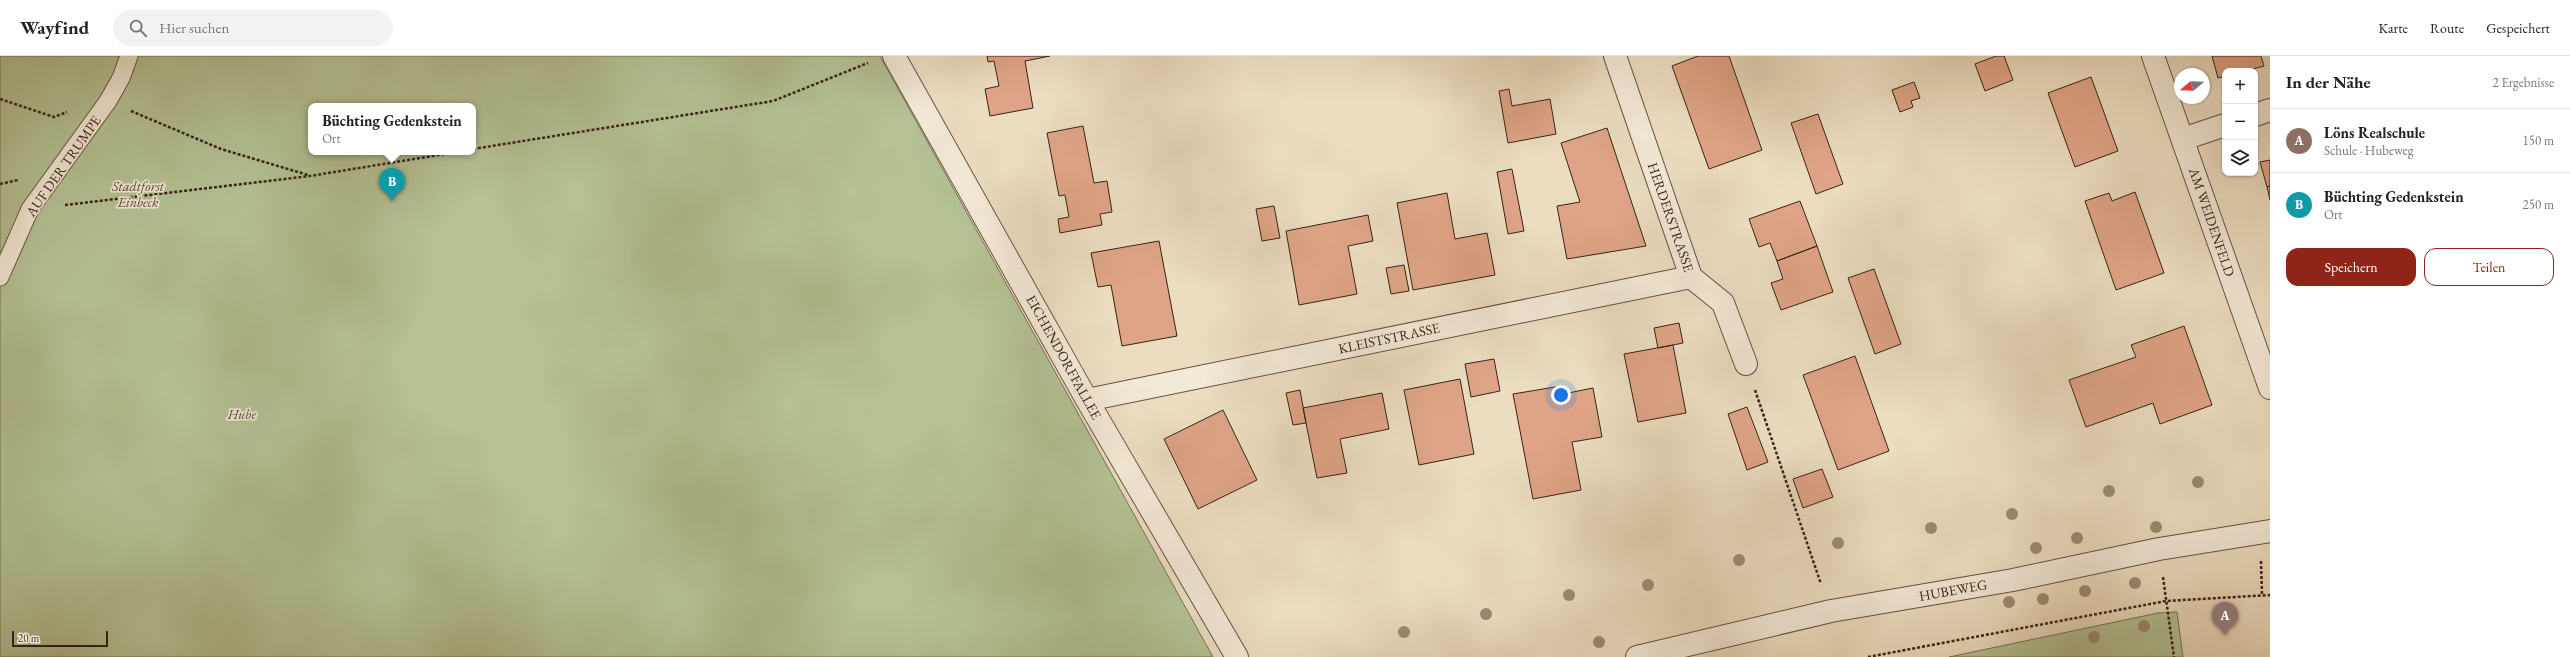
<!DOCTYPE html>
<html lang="de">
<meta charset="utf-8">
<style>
body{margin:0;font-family:"EB Garamond",serif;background:#f2f2f2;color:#222}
.controls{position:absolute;right:12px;top:12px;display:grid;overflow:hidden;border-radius:8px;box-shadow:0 1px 3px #0004}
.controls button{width:36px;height:36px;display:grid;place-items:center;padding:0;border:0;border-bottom:1px solid #e0e0e0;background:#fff;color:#222;font:20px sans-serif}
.compass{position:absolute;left:2174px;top:12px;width:36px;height:36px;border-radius:50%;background:#fff;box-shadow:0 1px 3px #0004;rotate:251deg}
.scale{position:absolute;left:12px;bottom:10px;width:96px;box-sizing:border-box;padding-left:4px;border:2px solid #382217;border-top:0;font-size:11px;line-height:14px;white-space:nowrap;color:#382217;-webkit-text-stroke:3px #f3e9d7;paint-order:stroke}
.you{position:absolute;left:1561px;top:339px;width:14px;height:14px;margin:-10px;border:3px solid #fff;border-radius:50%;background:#1a73e8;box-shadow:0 0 0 6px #1a73e833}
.badge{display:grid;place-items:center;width:26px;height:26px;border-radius:50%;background:#8f2418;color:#fff;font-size:13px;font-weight:700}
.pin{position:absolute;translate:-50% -33px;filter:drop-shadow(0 1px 2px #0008)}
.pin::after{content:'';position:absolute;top:21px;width:14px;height:12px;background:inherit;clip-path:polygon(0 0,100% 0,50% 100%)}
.popup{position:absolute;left:308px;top:47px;width:168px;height:52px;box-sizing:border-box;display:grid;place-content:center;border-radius:8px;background:#fff;filter:drop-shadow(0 1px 3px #0005);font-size:13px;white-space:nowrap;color:#767676}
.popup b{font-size:15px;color:#222}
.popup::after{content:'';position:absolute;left:50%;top:100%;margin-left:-8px;border:8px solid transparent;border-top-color:#fff}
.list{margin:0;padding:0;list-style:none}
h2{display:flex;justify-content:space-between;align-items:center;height:52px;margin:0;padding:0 16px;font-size:17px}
h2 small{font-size:13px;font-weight:400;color:#767676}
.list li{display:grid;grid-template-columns:26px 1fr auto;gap:12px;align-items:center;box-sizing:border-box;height:64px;padding:0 16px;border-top:1px solid #e0e0e0}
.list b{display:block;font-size:15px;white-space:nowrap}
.list p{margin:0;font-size:13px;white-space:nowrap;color:#767676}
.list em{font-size:13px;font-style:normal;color:#767676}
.actions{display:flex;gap:8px;padding:12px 16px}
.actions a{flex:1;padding:9px 0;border:1px solid #8f2418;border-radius:12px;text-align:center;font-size:14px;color:#8f2418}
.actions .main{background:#8f2418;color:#fff}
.icon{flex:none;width:22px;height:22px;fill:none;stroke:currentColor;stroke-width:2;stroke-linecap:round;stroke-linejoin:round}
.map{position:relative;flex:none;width:2270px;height:601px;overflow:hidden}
header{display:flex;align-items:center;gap:24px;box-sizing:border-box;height:56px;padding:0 20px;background:#fff;border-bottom:1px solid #e0e0e0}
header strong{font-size:19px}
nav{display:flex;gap:22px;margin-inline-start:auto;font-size:14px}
.search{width:280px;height:36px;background:#f2f2f2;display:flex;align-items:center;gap:10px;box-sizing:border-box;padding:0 14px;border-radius:22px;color:#767676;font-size:15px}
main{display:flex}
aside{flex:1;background:#fff}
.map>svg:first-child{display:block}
.green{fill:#b4c295;stroke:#767256;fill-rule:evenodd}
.building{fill:#dfa487;stroke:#382217}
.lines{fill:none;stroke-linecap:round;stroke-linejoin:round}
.service-casing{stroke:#655142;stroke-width:19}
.minor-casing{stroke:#655142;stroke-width:24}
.tertiary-casing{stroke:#655142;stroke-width:24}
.path{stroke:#382217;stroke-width:2.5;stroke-dasharray:3 2;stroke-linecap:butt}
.service{stroke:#f3e9d7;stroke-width:17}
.minor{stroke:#f3e9d7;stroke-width:22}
.tertiary{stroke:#f3e9d7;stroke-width:22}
.tree{fill:#9a8c75}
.labels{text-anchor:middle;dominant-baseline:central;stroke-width:3.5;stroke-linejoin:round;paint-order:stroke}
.street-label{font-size:14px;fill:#382217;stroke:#f3e9d7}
.park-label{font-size:14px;font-style:italic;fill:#574a36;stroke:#f3e9d7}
</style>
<header>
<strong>Wayfind</strong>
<div class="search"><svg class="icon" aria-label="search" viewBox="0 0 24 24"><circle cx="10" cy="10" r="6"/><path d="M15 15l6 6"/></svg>Hier suchen</div>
<nav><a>Karte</a><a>Route</a><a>Gespeichert</a></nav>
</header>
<main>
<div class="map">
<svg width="2270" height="601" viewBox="0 0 2270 601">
<rect width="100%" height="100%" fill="#ecddc1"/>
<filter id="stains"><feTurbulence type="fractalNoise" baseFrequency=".005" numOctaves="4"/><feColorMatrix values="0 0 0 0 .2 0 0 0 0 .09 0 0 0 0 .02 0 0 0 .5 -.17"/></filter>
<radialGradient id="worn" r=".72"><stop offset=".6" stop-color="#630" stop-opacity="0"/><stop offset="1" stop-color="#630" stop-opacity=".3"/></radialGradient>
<path class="green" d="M0 0H880L1213 601H0ZM311 50H473V96H311Z
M2177 556 2183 601H1949L2158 557Z"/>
<path class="building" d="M987 0H1050L1025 5 1033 52 990 60 985 33 999 30 994 5 988 6Z
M1698 0H1729L1762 94 1709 113 1672 10Z
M1996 0H2004L2013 24 1985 35 1975 8Z
M2212 0H2261L2264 10 2245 15H2225V20L2218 22Z
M2091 21 2118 95 2075 111 2048 37Z
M1914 26 1920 42 1911 45 1913 51 1900 56 1892 34Z
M1509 33 1512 50 1550 43 1556 78 1508 87 1499 35Z
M1818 58 1843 128 1816 138 1791 67Z
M1083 70 1094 127 1107 125 1112 156 1100 158 1102 169 1060 177 1058 163 1069 161 1065 139 1059 140 1047 77Z
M1607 72 1646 190 1567 203 1557 150 1580 146 1561 87Z
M2270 104V130L2267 131 2260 106Z
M1512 113 1524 175 1508 178 1497 116Z
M2270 130V144L2267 131Z
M2135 136 2164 217 2116 234 2085 145 2109 137 2112 145Z
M1447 137 1455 183 1487 177 1495 219 1413 234 1397 147Z
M1800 145 1817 190 1777 205 1770 187 1759 191 1749 163Z
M1274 150 1280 182 1262 185 1256 153Z
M1368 159 1373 185 1348 190 1357 238 1299 249 1286 175Z
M1159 185 1177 280 1122 290 1111 229 1098 231 1091 197Z
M1817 190 1833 236 1781 254 1771 227 1783 223 1777 205Z
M1404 209 1409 235 1391 238 1386 212Z
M1874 213 1901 288 1875 298 1848 222Z
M1679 267 1683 287 1658 292 1654 272Z
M2184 270 2212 349 2160 368 2153 347 2086 371 2069 324 2136 301 2131 289Z
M1673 289 1686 357 1638 366 1624 298Z
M1855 300 1889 395 1838 414 1803 319Z
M1494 303 1500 335 1471 341 1465 308Z
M1460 323 1474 398 1419 409 1404 334Z
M1561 330 1563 338 1593 332 1602 381 1572 386 1581 434 1533 443 1513 338Z
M1300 334 1306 367 1293 369 1286 337Z
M1382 337 1389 373 1340 383 1347 417 1317 422 1303 352Z
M1747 351 1768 406 1747 414 1728 358Z
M1223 354 1257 424 1198 453 1164 383Z
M1822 413 1833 441 1803 452 1793 423Z"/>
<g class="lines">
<defs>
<path id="service" d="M0 221 30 153 108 45 121 22 129 0"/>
<path id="minor" d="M894 0 1087 344 1237 601
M1615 0 1691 221 1723 247 1746 308
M2153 0 2270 332
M2255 59 2270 54
M2183 83 2225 69
M1087 344 1691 221"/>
<path id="tertiary" d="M1637 601 1831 555 2013 524 2159 493 2270 475"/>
</defs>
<use href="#service" class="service-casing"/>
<use href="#minor" class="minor-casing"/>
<use href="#tertiary" class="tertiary-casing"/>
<path class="path" d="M0 43 54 61 67 56
M131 55 221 93 308 119
M473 93 773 45 868 7
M0 128 18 124
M65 149 310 120 457 96
M1755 334 1821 528
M2261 505 2262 539
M2163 521 2174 601
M1868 601 2166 545 2270 539"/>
<use href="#service" class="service"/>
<use href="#minor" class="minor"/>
<use href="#tertiary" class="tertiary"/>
</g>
<g class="tree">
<circle cx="2198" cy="426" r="6"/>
<circle cx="2109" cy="435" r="6"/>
<circle cx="2012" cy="458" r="6"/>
<circle cx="2156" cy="471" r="6"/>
<circle cx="1931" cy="472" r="6"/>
<circle cx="2077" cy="482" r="6"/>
<circle cx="1838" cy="487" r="6"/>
<circle cx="2036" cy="492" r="6"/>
<circle cx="1739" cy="504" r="6"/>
<circle cx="2135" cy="527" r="6"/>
<circle cx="1648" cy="529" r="6"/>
<circle cx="2085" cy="535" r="6"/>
<circle cx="1569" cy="539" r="6"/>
<circle cx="2043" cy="543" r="6"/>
<circle cx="2009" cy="546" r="6"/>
<circle cx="1486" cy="558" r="6"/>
<circle cx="2144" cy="570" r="6"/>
<circle cx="1404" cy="576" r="6"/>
<circle cx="2094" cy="581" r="6"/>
<circle cx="1599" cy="586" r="6"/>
</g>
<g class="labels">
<g class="street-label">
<text transform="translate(63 110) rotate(-55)">AUF DER TRUMPE</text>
<text transform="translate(1671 161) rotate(71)">HERDERSTRASSE</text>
<text transform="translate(2212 166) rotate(71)">AM WEIDENFELD</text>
<text transform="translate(1389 282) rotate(-12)">KLEISTSTRASSE</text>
<text transform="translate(1064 301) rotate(61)">EICHENDORFFALLEE</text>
<text transform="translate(1953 534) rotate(-10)">HUBEWEG</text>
</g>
<g class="park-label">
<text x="138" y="130">Stadtforst<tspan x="138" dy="16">Einbeck</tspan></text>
<text x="242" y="358">Hube</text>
</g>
</g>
<rect width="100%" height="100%" filter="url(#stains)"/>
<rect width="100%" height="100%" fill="url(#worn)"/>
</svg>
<div class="controls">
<button>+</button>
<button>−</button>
<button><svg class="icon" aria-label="layers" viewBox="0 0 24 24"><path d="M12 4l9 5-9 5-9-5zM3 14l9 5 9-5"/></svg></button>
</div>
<svg class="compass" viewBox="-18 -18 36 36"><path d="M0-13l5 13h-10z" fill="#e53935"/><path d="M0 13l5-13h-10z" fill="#767676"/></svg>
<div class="scale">20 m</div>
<div class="you"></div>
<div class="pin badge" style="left:2225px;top:579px;background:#8d6e63">A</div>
<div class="pin badge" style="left:392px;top:145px;background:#0f9aa8">B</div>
<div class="popup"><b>Büchting Gedenkstein</b>Ort</div>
</div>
<aside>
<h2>In der Nähe<small>2 Ergebnisse</small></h2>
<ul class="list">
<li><span class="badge" style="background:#8d6e63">A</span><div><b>Löns Realschule</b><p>Schule · Hubeweg</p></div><em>150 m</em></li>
<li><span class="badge" style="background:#0f9aa8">B</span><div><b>Büchting Gedenkstein</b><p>Ort</p></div><em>250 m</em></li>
</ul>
<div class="actions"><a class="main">Speichern</a><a>Teilen</a></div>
</aside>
</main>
